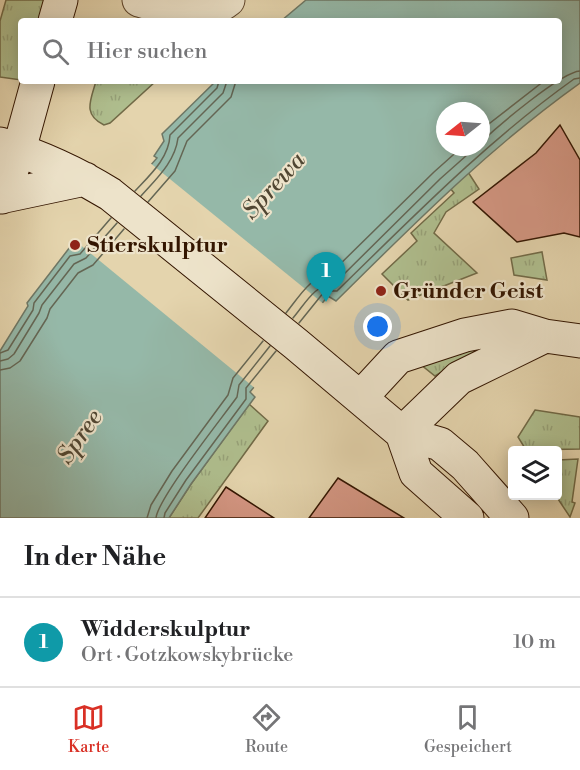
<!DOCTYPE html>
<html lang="de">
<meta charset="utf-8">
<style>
body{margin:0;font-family:"Libre Bodoni",serif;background:#f6f6f6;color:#202124}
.controls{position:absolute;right:18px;bottom:18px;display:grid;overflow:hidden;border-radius:6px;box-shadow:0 3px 15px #0003}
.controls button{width:54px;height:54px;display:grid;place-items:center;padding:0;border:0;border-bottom:2px solid #e0e0e0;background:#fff;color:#202124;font:30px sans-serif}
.compass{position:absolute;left:436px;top:102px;width:54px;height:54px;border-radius:50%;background:#fff;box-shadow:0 3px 15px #0003;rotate:253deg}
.you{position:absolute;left:378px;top:327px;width:21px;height:21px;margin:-15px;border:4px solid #fff;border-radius:50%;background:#1a73e8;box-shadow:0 0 0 9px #1a73e833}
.badge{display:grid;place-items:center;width:39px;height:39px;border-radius:50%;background:#d93025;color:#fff;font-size:20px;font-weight:700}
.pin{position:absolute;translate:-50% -50px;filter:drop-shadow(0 2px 3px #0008)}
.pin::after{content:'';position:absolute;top:32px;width:21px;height:18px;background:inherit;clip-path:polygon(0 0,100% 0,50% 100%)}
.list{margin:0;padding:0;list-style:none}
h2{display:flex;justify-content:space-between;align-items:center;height:78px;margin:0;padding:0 24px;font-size:26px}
h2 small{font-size:20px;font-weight:400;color:#757577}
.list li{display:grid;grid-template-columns:39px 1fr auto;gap:18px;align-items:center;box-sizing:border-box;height:90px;padding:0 24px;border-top:2px solid #e0e0e0}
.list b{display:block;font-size:22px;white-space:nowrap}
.list p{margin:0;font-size:20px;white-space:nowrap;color:#757577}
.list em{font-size:20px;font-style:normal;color:#757577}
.icon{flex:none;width:33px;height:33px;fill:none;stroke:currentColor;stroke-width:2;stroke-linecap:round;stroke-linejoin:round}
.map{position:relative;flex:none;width:580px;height:518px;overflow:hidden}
.search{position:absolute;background:#fff;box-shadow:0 3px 15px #0003;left:18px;right:18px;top:18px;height:66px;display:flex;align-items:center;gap:15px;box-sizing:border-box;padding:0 21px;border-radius:6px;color:#757577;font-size:22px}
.sheet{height:168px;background:#fff}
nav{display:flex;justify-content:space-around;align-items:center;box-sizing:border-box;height:84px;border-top:2px solid #e0e0e0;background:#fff;font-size:16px;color:#757577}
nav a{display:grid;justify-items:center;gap:3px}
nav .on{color:#d93025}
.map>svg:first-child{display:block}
.grass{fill:url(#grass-tufts);stroke:#716a47;stroke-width:1.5}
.water{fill:#95b8a8;stroke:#6e7765;stroke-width:1.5;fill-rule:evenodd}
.pier{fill:#e4d4ad}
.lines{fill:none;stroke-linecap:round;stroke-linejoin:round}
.shore{stroke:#646654;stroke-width:1.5}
.building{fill:#d59784;stroke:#331500;stroke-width:1.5}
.street-casing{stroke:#5f452b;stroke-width:35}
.secondary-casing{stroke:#331500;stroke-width:35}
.street{stroke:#ede3ca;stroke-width:33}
.secondary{stroke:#ede3ca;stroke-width:33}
.poi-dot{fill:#8f2418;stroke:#ede3ca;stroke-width:2}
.labels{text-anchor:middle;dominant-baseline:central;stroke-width:4.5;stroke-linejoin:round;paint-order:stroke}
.poi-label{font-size:22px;font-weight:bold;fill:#331500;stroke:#ede3ca;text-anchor:start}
.water-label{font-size:24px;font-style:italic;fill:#504632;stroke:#ede3ca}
</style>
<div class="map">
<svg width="580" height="518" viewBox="0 0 580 518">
<defs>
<pattern id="grass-tufts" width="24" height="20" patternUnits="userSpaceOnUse" patternTransform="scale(1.5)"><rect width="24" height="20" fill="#afbe8e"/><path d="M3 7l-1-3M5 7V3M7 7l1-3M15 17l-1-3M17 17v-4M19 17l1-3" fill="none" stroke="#97a279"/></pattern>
</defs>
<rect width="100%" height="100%" fill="#e4d4ad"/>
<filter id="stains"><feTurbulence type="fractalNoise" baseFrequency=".00333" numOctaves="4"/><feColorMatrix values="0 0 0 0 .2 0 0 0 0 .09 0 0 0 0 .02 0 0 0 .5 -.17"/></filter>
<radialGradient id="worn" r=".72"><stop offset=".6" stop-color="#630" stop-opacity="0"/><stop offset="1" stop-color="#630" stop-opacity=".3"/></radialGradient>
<path class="grass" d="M6 0H47L41 21H21V80L0 77V21Z
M96 81H156L110 123 104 125C82 114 91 100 96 81Z
M468 172 479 189 446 212 434 233 477 273 408 300 382 274 417 241 411 233 454 193 450 188Z
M542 252 547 280 514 275 511 258Z
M473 346 475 352 435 376 420 364Z
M249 404 268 421 198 518H169L191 484Z
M535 410 580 417V449L526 450 518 437Z
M578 459 572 502 575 503 570 517 556 496H558V460Z"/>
<path class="water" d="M306 0H580V83C489 148 415 223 336 301L328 296 250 392 255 397 191 484 169 518H0V351L28 306 27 303 70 247 76 250 157 158 154 156 164 141 162 134 216 81H559V21H281ZM445 111H481V147H445Z"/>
<path class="pier" d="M149 162 325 305 256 389 78 243Z"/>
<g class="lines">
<path class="shore" d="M481 130 544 81
M481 142C497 127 561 72 580 71
M135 191C150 175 169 158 170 135L217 88 219 81
M141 196C156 179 175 162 178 138L223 93 227 81
M148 202 175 171 187 141 231 97 236 81
M286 313C299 297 310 277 331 273L434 172 462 147
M293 318C305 304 315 284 335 283L440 179 476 147
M299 323 324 292 329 291H337C413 217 487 141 574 79L580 78
M0 353 8 350 33 310 34 303 70 256 80 254 111 218
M0 361 8 359 14 354 39 313 42 305 74 264 86 258 117 223
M0 370 10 368 20 361 47 318 50 309 78 273 93 265 124 229
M147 518 151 505 172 471 228 395 233 378 263 341
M156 518C158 498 222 418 237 397L239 385 270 346
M164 518 165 513 186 480 246 399V388L276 351"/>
</g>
<path class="building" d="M560 125 580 160V237L564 233 517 242 473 202 536 153Z
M338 478 404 518H309Z
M226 487 274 518H205Z"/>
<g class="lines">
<defs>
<path id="street" d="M139 0C167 9 202 21 228 0"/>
<path id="secondary" d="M55 21 61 0
M0 144C38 156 76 173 110 194L296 344 402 433 440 444 465 465 512 518
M0 197 85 179
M2 197 19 150 38 81
M361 397 398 357 465 335 512 326 545 336 580 341
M402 433 459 378 545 336
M402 433 416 473 467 518"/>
</defs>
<use href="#street" class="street-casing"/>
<use href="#secondary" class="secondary-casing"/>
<use href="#street" class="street"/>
<use href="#secondary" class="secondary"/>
</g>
<g class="poi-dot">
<circle cx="75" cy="245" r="6"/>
<circle cx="381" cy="291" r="6"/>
</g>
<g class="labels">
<g class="poi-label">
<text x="87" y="245">Stierskulptur</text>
<text x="393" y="291">Gründer Geist</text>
</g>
<g class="water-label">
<text transform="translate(274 186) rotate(-48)">Sprewa</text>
<text transform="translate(80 437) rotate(-55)">Spree</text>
</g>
</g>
<rect width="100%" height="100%" filter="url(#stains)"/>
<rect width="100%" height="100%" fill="url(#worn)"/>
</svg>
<div class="controls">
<button><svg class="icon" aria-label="layers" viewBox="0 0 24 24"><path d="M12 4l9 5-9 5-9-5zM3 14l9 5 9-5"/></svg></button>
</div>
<svg class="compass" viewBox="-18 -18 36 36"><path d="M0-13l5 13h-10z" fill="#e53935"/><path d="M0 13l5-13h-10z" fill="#757577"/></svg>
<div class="you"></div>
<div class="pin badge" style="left:326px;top:302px;background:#0f9aa8">1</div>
<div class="search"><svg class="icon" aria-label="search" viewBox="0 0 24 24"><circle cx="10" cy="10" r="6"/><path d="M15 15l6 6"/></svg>Hier suchen</div>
</div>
<section class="sheet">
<h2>In der Nähe<small></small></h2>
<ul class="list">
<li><span class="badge" style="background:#0f9aa8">1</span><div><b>Widderskulptur</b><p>Ort · Gotzkowskybrücke</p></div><em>10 m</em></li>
</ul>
</section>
<nav>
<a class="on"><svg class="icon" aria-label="map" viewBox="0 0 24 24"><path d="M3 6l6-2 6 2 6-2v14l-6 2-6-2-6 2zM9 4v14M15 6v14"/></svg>Karte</a>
<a><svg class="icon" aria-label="directions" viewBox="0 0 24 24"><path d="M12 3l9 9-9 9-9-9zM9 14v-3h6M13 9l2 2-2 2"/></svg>Route</a>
<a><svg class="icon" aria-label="saved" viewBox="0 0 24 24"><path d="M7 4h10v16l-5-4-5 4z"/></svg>Gespeichert</a>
</nav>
